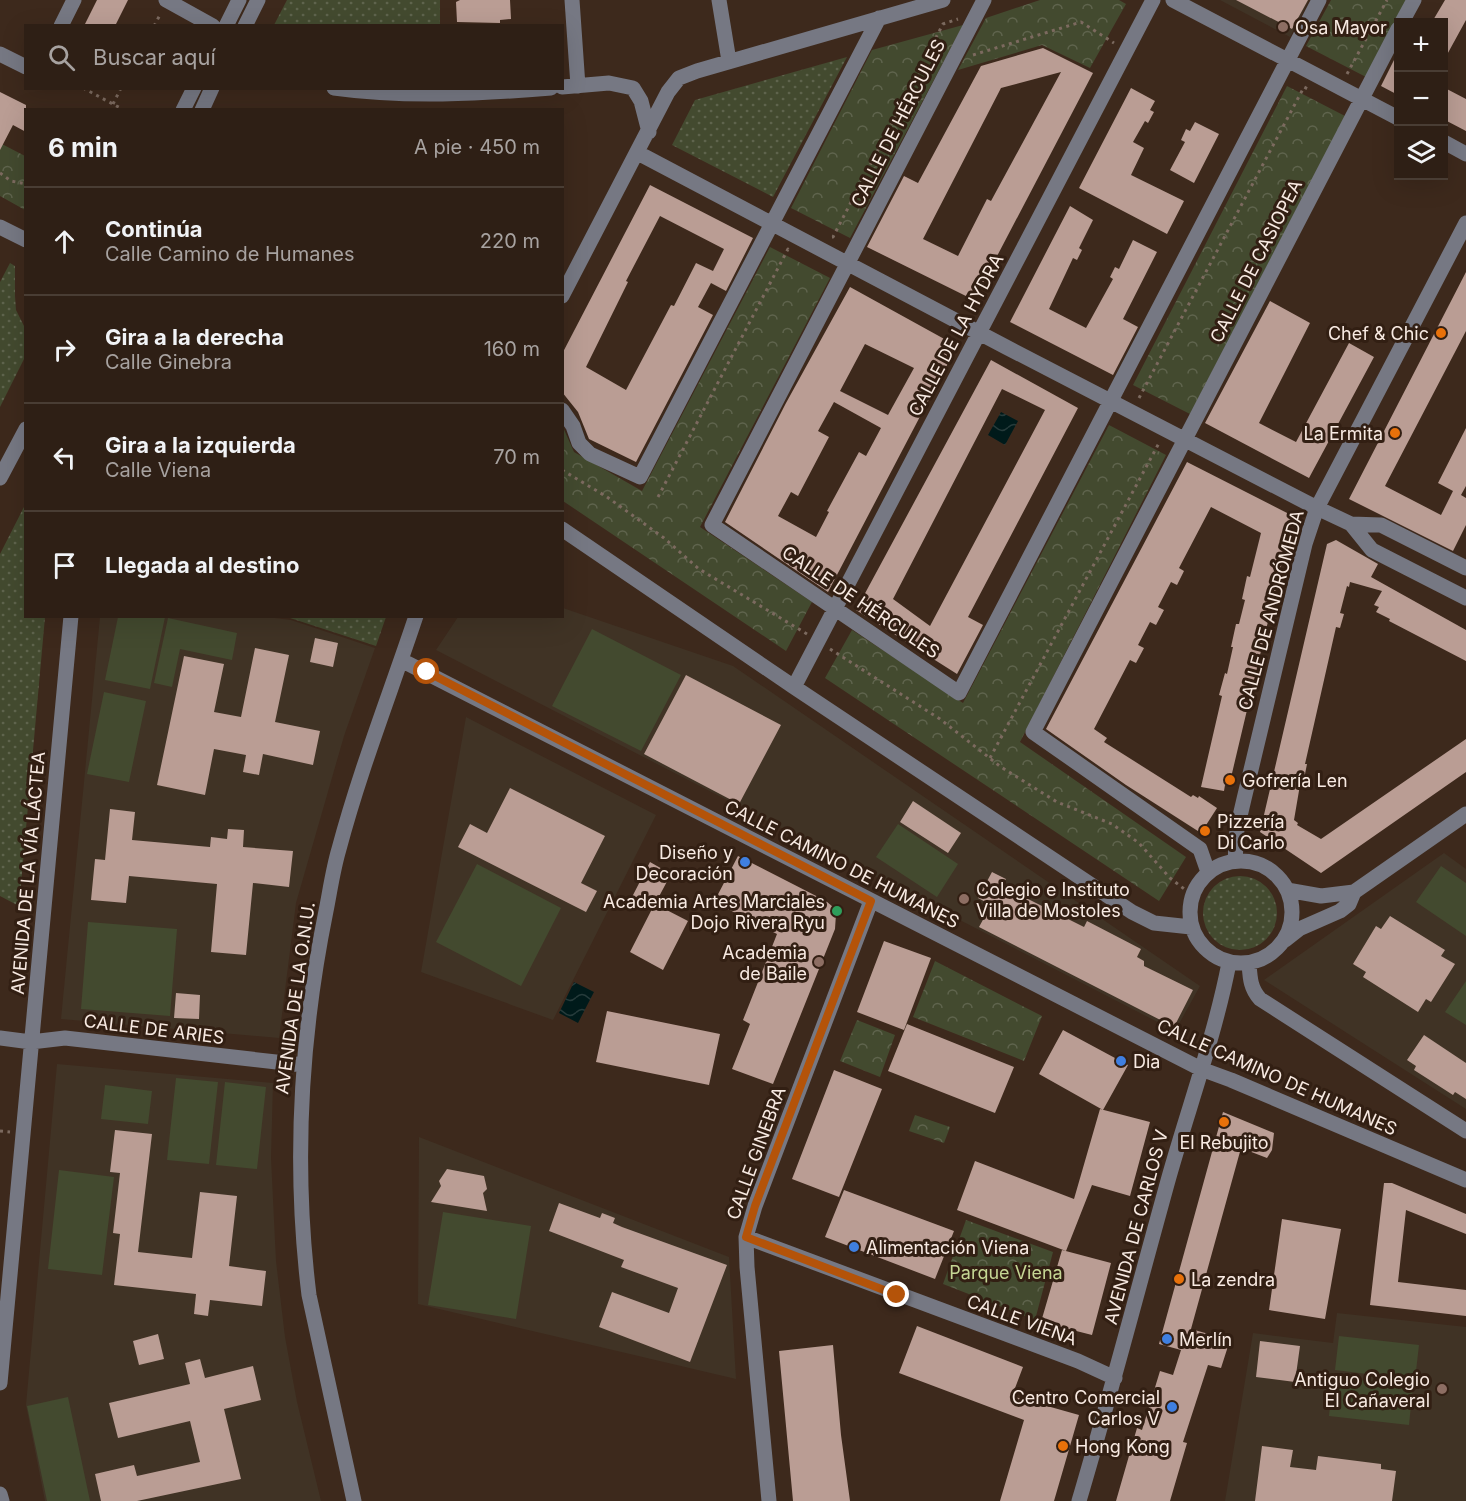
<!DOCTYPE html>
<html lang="es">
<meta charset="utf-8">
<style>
body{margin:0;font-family:Inter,sans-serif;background:#3a2c22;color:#f1f3f6}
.controls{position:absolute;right:18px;top:18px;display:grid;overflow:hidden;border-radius:0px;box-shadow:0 6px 24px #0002}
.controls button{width:54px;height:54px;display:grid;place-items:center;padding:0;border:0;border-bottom:2px solid #493d34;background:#2e1f15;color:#f1f3f6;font:30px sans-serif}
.stop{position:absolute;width:18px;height:18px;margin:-14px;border:4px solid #b45309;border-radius:50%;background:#fff}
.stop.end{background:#b45309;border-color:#fff;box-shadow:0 2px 6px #0008}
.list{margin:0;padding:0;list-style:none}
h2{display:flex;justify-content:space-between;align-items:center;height:78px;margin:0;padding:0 24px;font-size:26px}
h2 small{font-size:20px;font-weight:400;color:#a7a2a0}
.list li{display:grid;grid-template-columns:39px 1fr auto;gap:18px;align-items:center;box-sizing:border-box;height:108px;padding:0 24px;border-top:2px solid #493d34}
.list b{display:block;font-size:22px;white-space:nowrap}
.list p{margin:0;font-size:20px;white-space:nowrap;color:#a7a2a0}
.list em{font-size:20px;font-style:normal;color:#a7a2a0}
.icon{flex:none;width:33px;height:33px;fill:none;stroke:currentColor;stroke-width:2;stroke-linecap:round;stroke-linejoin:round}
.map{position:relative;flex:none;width:1466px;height:1501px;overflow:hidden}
.search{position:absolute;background:#2e1f15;box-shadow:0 6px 24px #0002;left:24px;top:24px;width:540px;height:66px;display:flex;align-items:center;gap:15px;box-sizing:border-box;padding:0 21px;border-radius:0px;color:#a7a2a0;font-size:22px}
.panel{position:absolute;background:#2e1f15;box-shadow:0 6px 24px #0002;left:24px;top:108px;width:540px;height:510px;border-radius:0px}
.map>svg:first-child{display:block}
.education{fill:#403325}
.grass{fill:url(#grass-dots)}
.park{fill:url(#park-crowns)}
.pitch{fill:#434a2f}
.water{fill:url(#water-waves)}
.building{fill:#ba9d94;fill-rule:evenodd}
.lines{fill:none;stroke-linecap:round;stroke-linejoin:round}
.path{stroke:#7c6a5f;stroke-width:3;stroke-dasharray:3 4.5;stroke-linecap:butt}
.minor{stroke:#767883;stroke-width:15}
.route{stroke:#b45309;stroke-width:8}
.education-dot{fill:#8d6e63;stroke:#321f13;stroke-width:2}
.food-dot{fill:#e8710a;stroke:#321f13;stroke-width:2}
.shop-dot{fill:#3f7fe0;stroke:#321f13;stroke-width:2}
.leisure-dot{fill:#2e9e5b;stroke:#321f13;stroke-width:2}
.labels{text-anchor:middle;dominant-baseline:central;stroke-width:6;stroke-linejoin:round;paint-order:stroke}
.poi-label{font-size:18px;fill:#f8eae2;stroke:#321f13;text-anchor:start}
.street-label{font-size:18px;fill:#f8eae2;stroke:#321f13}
.park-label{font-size:18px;fill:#c5d694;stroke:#321f13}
</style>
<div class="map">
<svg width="1466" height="1501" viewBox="0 0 1466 1501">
<defs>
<pattern id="grass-dots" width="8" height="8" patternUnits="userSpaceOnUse" patternTransform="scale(1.5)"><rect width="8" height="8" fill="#434a2f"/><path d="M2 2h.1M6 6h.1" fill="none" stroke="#5f644d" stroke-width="1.8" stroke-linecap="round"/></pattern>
<pattern id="park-crowns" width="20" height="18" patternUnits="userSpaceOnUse" patternTransform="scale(1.5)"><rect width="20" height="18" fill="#434a2f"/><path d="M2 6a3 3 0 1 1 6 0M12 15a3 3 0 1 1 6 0" fill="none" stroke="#5f644d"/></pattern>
<pattern id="water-waves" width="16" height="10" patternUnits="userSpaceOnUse" patternTransform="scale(1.5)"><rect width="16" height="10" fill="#001a1a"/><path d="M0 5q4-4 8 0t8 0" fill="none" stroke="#263b3b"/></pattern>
</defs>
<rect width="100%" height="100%" fill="#3d291c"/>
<path class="education" d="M1220 0H1309L1290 37Z
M563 608 733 666 1200 986 1175 1031 436 650 458 617 562 616Z
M100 617H267L291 620 375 648 344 736 296 903 279 1038 61 1019Z
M466 717 656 815 553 1020 421 972Z
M1444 853 1466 869V1109L1264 980Z
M57 1064 273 1083 271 1158 276 1261 285 1337 297 1402 321 1501H45L26 1405Z
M419 1137 729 1257 736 1379 418 1304Z
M1337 1313 1466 1327V1501H1225L1253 1333 1333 1343Z"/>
<path class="grass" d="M287 0H440V25H274Z
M847 57 773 197 672 145 695 100Z
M10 263 15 266V296L16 310 25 328V357L0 407V282Z
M25 505 26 616 45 617 19 906 0 896V554Z
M287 617H386L376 646Z
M1203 913a37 37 0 1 1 74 0a37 37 0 1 1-74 0Z"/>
<path class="park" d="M1040 0H1119L1126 4 1090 68 1042 45 958 70 986 18Z
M1331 0H1406L1366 77 1306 46Z
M963 25 850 238 791 208 872 50Z
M1287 86 1345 116 1190 414 1133 385Z
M0 143 25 156V210L0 196Z
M770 247 830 278 700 527 812 602 786 651 563 501 562 425 574 452 642 491Z
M1109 425 1166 455 1020 742 1186 857 1159 901 825 678 852 630 963 703Z
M935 961 1042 1016 1024 1061 913 1017Z
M857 1020 895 1035 880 1077 840 1061Z
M915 1115 950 1127 944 1143 909 1131Z
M966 1220 1053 1252 1035 1320 943 1284Z"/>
<path class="pitch" d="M118 617H165L150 689 105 680Z
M168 618 237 633 232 660 180 649 172 687 154 683Z
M592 629 681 675 641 751 552 706Z
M104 692 146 701 129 782 87 774Z
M898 824 958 864 937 897 876 857Z
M477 864 561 908 521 986 436 942Z
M1441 866 1466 883V936L1416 902Z
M88 922 177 929 170 1016 81 1009Z
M1466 981V1025L1445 1012Z
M176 1078 218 1082 209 1164 167 1160Z
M225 1082 266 1087 257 1169 216 1165Z
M105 1085 152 1091 148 1124 101 1119Z
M59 1170 114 1177 102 1275 48 1269Z
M443 1212 531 1226 516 1319 428 1305Z
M1339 1336 1419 1345 1415 1380 1335 1370Z
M1333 1377 1413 1386 1409 1425 1329 1416Z
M68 1397 90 1501H47L27 1406Z"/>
<path class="water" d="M1001 412 1018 421 1005 445 988 435Z
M574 982 594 992 578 1023 559 1013Z"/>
<path class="building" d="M97 0H128L115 26H84Z
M460 0H510L511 19 500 20V23L457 22 456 2Z
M1236 0H1308L1292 29Z
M1445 0H1466V20L1443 62V22H1432Z
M1043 48 1093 73 974 300 867 247 904 176 918 183 981 66ZM1061 72 991 201 987 199 958 256 923 239 1001 88Z
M1398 52V95L1381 86Z
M1443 87 1466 99V131L1443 119Z
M1131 88 1155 101 1150 110 1154 112 1148 123 1145 121 1133 142 1144 148 1131 175 1184 201 1167 234 1079 188Z
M0 92 26 105V132L13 125 0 150Z
M1195 122 1219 134 1194 183 1170 170 1185 142 1181 140 1186 129 1190 131Z
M650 185 753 238 726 291 711 283 698 307 713 315 636 462 589 439 578 412 562 392V354ZM660 216 724 249 713 271 696 263 674 306 671 305 626 390 586 367 628 282 626 281Z
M1070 206 1093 220 1079 248 1082 250 1077 260 1073 258 1049 309 1086 328 1113 279 1110 277 1115 267 1119 269 1133 240 1157 252 1123 319 1138 327 1113 375 1010 322Z
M1466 272V331L1385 486 1441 515 1453 491 1438 483 1466 428V486L1461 495 1466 498V525L1453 551 1349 499Z
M850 287 957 346 828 592 725 522 786 403ZM865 344 914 368 888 415 840 391ZM834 402 881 428 866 456 859 452 827 511 829 512 816 537 778 516 791 492 798 496 829 437 818 431Z
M1270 301 1310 323 1259 423 1296 442 1349 343 1374 357 1309 478 1205 423Z
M991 360 1078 408 968 617 983 625 957 674 856 610ZM1002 389 1045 410 930 626 893 599Z
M1187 462 1293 516 1229 786 1225 785 1224 791 1201 787 1222 696 1219 695 1225 673 1227 674 1233 647H1231L1236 624H1239L1245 600 1242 599 1247 576 1250 577 1261 533 1211 507 1179 568 1184 571 1177 585 1171 582 1158 607 1164 610 1156 625 1150 622 1138 645 1144 648 1136 663 1130 660 1094 729 1107 738 1104 742 1191 797 1193 795 1198 798 1199 796 1217 808 1201 833 1126 785 1046 729Z
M1336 540 1378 564 1371 577 1466 630V661L1389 621 1390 619 1376 612 1379 607 1374 605 1382 591 1350 582 1349 587 1347 586 1340 613 1344 614 1340 628 1336 627 1305 764H1307L1304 779H1301L1294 820 1298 823 1297 825 1321 839 1466 739V772L1321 873 1260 832 1327 544Z
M315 638 338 643 333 667 310 662Z
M255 648 289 655 275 722 320 731 313 765 263 754 259 775 243 772 246 755 214 749 205 795 157 785 184 656 224 664 214 712 241 717Z
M686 675 781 725 739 804 644 754Z
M510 788 605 836 581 883 597 891 586 912 458 847 470 824 487 833Z
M913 801 961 833 948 853 900 822Z
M110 809 135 812 132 840 210 847 211 837 227 839 228 829 244 830 243 847 293 851 289 887 253 883 246 955 211 952 217 884 129 876 126 903 91 900 95 859 105 860Z
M738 856 826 901 833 907 836 914 835 929 773 1084 732 1069 750 1024 743 1020 777 934 714 902Z
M650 862 671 874 655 904 688 921 663 970 630 952 652 909 632 897Z
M992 872 1006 879 1002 886 1084 927 1087 921 1141 949 1137 957 1144 961V966L1193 990 1174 1027 979 927 991 905 978 898Z
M1390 916 1445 950 1441 956 1455 964 1431 1002 1426 999 1418 1012 1363 977 1366 972 1353 964 1376 926 1381 929Z
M884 941 931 958 904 1030 857 1012Z
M176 993 200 995 199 1019 174 1018Z
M607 1011 720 1034 709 1085 596 1062Z
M907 1024 1014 1067 995 1113 888 1071Z
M1063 1030 1128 1065 1103 1110 1039 1074Z
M1424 1035 1466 1063V1099L1455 1092 1453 1095 1414 1070 1416 1066 1407 1060Z
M834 1070 882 1089 839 1197 792 1179Z
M1100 1109 1150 1122 1130 1196 1092 1185 1066 1251 957 1210 975 1161 1074 1199Z
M1223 1112 1274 1133 1272 1150 1267 1158 1241 1148 1191 1329 1230 1340 1221 1368 1208 1365 1183 1442 1187 1443 1170 1501H1116L1137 1428 1142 1430 1160 1371 1173 1375 1181 1350 1159 1344Z
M115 1130 152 1134 138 1252 192 1258 200 1192 237 1196 229 1266 266 1271 262 1306 210 1300 208 1316 194 1314 196 1294 114 1285 120 1234 113 1233 120 1173 110 1172Z
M447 1169 484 1176 487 1189 483 1193 487 1211 431 1202 441 1186 439 1181Z
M1384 1183H1392L1466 1214V1234L1406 1210 1398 1282 1466 1290V1316L1370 1305Z
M844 1190 954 1231 935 1279 825 1237Z
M559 1203 600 1218 602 1213 615 1218 613 1223 622 1227 727 1265 690 1362 599 1327 612 1292 669 1313 678 1288 621 1267 624 1260 549 1231Z
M1282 1219 1341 1229 1325 1319 1269 1310Z
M1062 1250 1111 1263 1092 1335 1041 1322Z
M917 1326 1023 1367 1012 1396 1079 1415 1054 1501H1000L1024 1420 899 1373Z
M158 1334 164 1359 139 1365 133 1341Z
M1260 1341 1300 1346 1295 1382 1256 1377Z
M833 1345 841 1435 850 1501H793L779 1351Z
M200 1359 205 1378 253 1366 261 1400 224 1409 241 1479 137 1501H101L95 1474 134 1465 137 1476 200 1462 190 1421 118 1438 109 1403 190 1384 185 1363Z
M1262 1446 1293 1450 1290 1467 1316 1470 1318 1456 1381 1464V1469L1396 1471 1392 1501H1255Z"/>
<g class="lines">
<path class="path" d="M154 26 161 13
M973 55 1081 22 1114 43
M1347 74 1387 0
M83 88 124 110
M113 104 121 88
M0 173 11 181 26 184
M832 237H833L943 24 958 19
M1139 398 1304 87 1310 90
M562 470 607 497 664 538 699 569 807 634
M658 497 788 249 789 250
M830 649 940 719 1001 767 1057 802 1112 824 1139 843 1170 878 1192 895
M990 758 1159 443
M0 1131 10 1132"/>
<path class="minor" d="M166 0 213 26
M572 0 578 86
M719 0 729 61
M984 0 712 525 959 693 1319 0
M1173 0 1398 118
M1402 22 1414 0
M61 26 74 0
M226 26 239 0
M245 26 258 0
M0 54 26 67
M562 87 609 83 633 88 641 101 649 132
M334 88C406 98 479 94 551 88
M183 110 194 88
M202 110 212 88
M1444 142 1466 154
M638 153 1006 347 1317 508 1351 524 1381 525 1466 568
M0 227 26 240
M562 296 668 92 679 78 697 71 943 0
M562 410 573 426 579 443 590 454 640 477 879 18
M0 478 26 429
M1351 524 1372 550 1466 598
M562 529 794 687 1132 912 1154 923 1191 927
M401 660 1201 1069 1231 1080 1466 1180
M794 687 1153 0
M1190 912a51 51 0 1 1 102 0a51 51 0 1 1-102 0Z
M1235 861 1237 829 1244 799 1305 544 1317 508 1466 223
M1208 872 1200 849 1033 732 1398 29
M1287 890 1321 896 1354 892 1466 814
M1285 940 1299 929 1340 911 1349 904 1354 892
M1249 963C1250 977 1250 988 1260 999L1466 1131
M0 1038 31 1042 65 1038 303 1065
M746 1237 1078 1361 1115 1378
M0 1383 71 616
M0 1494 2 1501
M354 1501 309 1295C293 1165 300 1039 326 911 330 891 333 869 339 849 360 770 390 694 416 616
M769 1501 747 1267 746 1237 755 1206 871 901
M1079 1501C1111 1393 1139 1285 1169 1177 1189 1106 1215 1035 1229 963"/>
</g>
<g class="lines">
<path class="route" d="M427 672 871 901 755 1206 746 1237 897 1295"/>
</g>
<g class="education-dot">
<circle cx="1283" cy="27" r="6"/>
<circle cx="964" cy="899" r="6"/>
<circle cx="819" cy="962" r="6"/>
<circle cx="1442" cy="1389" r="6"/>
</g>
<g class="food-dot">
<circle cx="1441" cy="333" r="6"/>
<circle cx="1395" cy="433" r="6"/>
<circle cx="1230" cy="780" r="6"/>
<circle cx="1205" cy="831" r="6"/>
<circle cx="1224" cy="1122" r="6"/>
<circle cx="1179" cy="1279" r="6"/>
<circle cx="1063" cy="1446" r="6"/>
</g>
<g class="shop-dot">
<circle cx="745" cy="862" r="6"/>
<circle cx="1121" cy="1061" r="6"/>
<circle cx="854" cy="1247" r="6"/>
<circle cx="1167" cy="1339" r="6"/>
<circle cx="1172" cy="1407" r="6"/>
</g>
<circle class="leisure-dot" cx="837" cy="911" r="6"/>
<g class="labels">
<g class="poi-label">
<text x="1295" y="27">Osa Mayor</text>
<text x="1429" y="333" text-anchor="end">Chef &amp; Chic</text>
<text x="1383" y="433" text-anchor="end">La Ermita</text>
<text x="1242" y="780">Gofrería Len</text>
<text x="1217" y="821">Pizzería<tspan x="1217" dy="21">Di Carlo</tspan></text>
<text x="733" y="852" text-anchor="end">Diseño y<tspan x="733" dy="21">Decoración</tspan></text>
<text x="976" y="889">Colegio e Instituto<tspan x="976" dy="21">Villa de Mostoles</tspan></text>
<text x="825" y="901" text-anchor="end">Academia Artes Marciales<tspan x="825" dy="21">Dojo Rivera Ryu</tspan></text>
<text x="807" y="952" text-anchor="end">Academia<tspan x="807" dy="21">de Baile</tspan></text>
<text x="1133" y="1061">Dia</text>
<text x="1224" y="1142" text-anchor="middle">El Rebujito</text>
<text x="866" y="1247">Alimentación Viena</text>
<text x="1191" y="1279">La zendra</text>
<text x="1179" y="1339">Merlín</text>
<text x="1430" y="1379" text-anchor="end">Antiguo Colegio<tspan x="1430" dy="21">El Cañaveral</tspan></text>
<text x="1160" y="1397" text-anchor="end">Centro Comercial<tspan x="1160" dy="21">Carlos V</tspan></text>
<text x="1075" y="1446">Hong Kong</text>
</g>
<g class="street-label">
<text transform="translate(898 123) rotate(-63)">CALLE DE HÉRCULES</text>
<text transform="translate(1256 261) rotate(-63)">CALLE DE CASIOPEA</text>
<text transform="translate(956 335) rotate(-62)">CALLE DE LA HYDRA</text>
<text transform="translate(861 602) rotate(34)">CALLE DE HÉRCULES</text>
<text transform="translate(1271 610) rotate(-75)">CALLE DE ANDRÓMEDA</text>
<text transform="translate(842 864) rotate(27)">CALLE CAMINO DE HUMANES</text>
<text transform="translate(28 873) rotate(-85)">AVENIDA DE LA VÍA LÁCTEA</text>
<text transform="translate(295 998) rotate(-82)">AVENIDA DE LA O.N.U.</text>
<text transform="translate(154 1029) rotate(7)">CALLE DE ARIES</text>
<text transform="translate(1277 1077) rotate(24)">CALLE CAMINO DE HUMANES</text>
<text transform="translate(756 1153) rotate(-70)">CALLE GINEBRA</text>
<text transform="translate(1136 1227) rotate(-75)">AVENIDA DE CARLOS V</text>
<text transform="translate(1022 1320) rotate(20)">CALLE VIENA</text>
</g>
<g class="park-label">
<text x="1006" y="1272">Parque Viena</text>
</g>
</g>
</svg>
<div class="controls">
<button>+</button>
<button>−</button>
<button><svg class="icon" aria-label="layers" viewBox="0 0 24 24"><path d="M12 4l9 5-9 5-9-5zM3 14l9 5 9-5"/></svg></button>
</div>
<div class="stop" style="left:427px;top:672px"></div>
<div class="stop end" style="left:897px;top:1295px"></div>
<div class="search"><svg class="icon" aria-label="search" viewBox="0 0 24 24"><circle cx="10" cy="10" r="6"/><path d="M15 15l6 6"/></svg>Buscar aquí</div>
<section class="panel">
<h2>6 min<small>A pie · 450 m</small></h2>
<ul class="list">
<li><svg class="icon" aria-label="ahead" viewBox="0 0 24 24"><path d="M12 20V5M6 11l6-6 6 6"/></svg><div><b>Continúa</b><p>Calle Camino de Humanes</p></div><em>220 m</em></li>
<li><svg class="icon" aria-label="right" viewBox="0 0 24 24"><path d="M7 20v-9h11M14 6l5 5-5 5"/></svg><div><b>Gira a la derecha</b><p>Calle Ginebra</p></div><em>160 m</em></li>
<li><svg class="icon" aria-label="left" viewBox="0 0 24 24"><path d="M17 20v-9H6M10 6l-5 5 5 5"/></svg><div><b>Gira a la izquierda</b><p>Calle Viena</p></div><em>70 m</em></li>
<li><svg class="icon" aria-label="arrive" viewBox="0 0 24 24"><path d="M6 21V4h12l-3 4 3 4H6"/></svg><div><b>Llegada al destino</b></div></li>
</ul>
</section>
</div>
